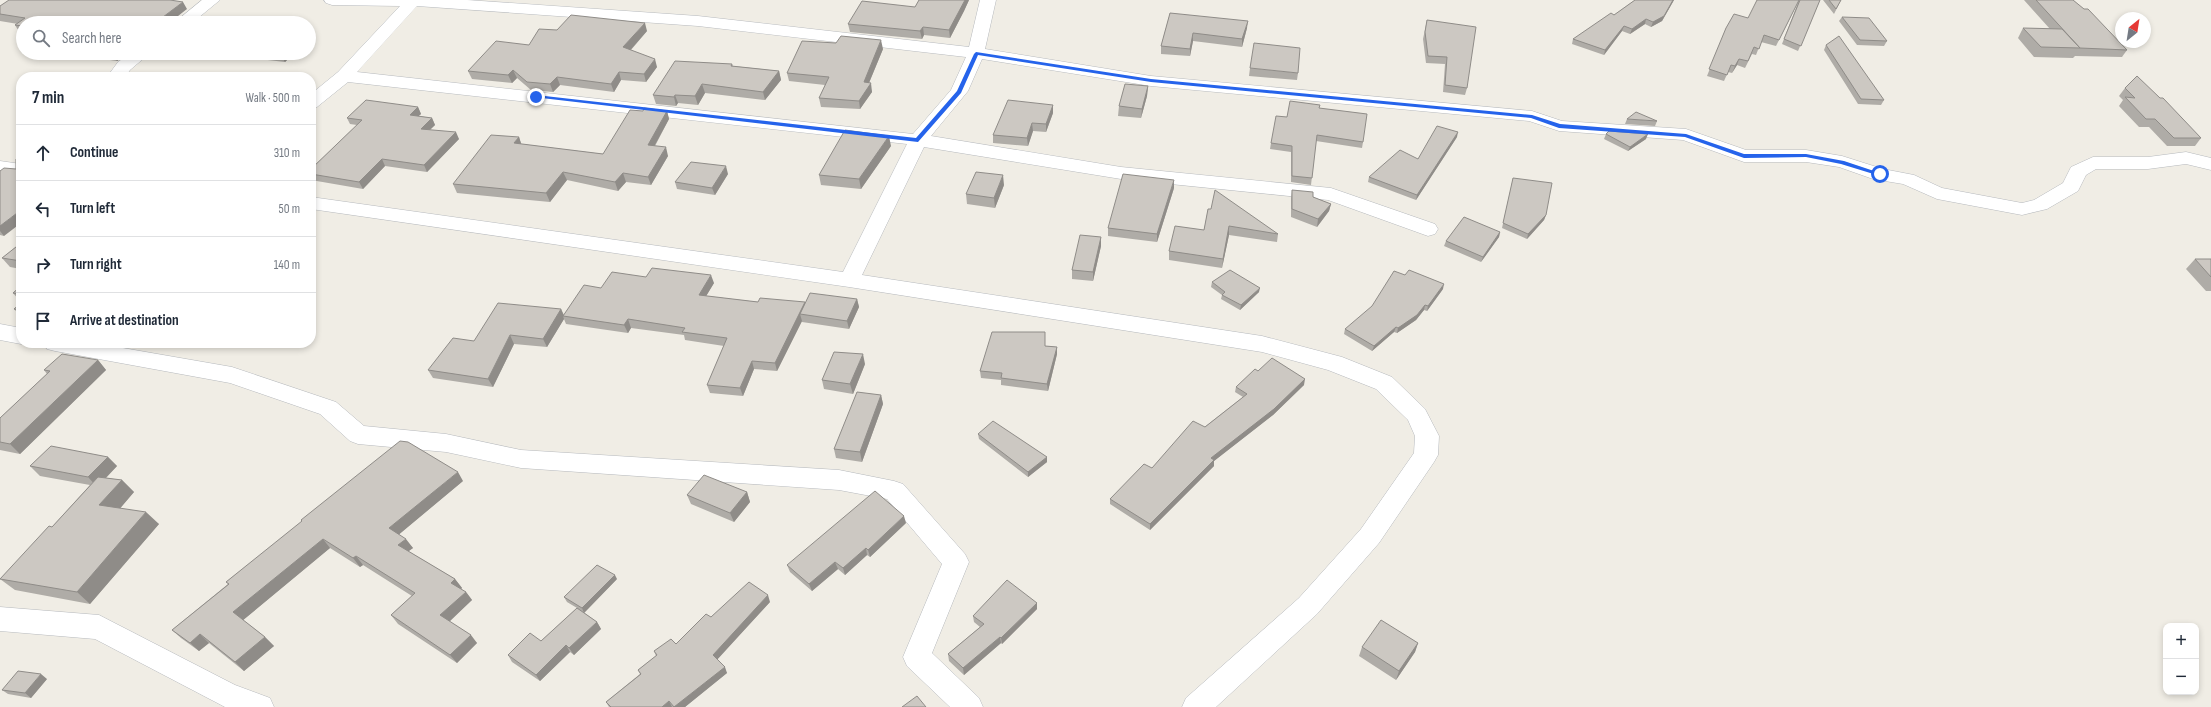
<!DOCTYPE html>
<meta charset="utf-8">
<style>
body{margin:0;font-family:"Sofia Sans Condensed",sans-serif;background:#f6f6f7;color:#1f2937}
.controls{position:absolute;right:12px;bottom:12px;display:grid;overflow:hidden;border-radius:8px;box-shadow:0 2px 6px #0003}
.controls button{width:36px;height:36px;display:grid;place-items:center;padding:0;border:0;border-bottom:1px solid #e0e1e3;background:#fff;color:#1f2937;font:20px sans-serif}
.compass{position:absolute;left:2115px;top:12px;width:36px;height:36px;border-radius:50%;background:#fff;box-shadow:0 2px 6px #0003;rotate:30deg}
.stop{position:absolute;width:12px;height:12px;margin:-9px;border:3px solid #2563eb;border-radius:50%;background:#fff}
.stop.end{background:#2563eb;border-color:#fff;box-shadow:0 1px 4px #0008}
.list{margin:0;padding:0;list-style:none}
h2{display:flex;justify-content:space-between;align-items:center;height:52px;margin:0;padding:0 16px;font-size:17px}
h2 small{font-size:13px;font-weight:400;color:#747a83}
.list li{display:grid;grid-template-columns:26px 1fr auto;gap:12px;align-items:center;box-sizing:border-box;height:56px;padding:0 16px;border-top:1px solid #e0e1e3}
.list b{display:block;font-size:15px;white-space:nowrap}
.list em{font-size:13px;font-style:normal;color:#747a83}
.icon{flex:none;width:22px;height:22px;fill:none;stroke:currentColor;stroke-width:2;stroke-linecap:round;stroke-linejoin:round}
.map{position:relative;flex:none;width:2211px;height:707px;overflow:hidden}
.search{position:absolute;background:#fff;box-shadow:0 2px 6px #0003;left:16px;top:16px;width:300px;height:44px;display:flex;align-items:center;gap:10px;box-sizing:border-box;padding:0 14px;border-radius:22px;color:#747a83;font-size:15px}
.panel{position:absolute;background:#fff;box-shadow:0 2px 6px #0003;left:16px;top:72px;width:300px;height:276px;border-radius:16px}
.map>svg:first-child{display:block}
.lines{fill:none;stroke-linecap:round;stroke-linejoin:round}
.street-casing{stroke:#b6b9bd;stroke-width:1}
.street{fill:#fff;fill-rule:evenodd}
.wall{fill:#afaca7}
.shaded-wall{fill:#8f8c88}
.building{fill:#ccc8c2;stroke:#8f8c88}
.route{fill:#2563eb}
</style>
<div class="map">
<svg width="2211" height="707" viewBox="0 0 2211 707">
<rect width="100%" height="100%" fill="#f0ede5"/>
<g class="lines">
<defs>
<path id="street" d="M202 0H220L192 23H174Z
M324 0H467L698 16 969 47 980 0H996L985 49 1151 76 1532 111 1562 121 1686 129 1746 150H1806L1842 156 1883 169 1914 175 1942 188 2022 203 2034 200 2063 183 2071 167 2093 157H2148L2186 152 2211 158V170L2186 164 2148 169H2096L2086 175 2078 191 2047 209 2022 215 1937 199 1903 184 1873 179 1839 167 1806 162H1744L1683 140 1559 131 1529 121 1151 86 982 59 968 91 931 136 1121 167 1331 188 1435 224 1438 229 1435 234 1428 236 1328 200 1121 179 924 147 862 275 1262 336 1342 357 1392 377 1425 409 1439 436 1438 455 1434 462 1379 543 1317 614 1216 707H1182L1186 698 1299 598 1361 529 1414 453 1415 436 1408 420 1376 389 1328 370 1262 352 849 287 311 209V197L843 272 907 144 348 82 317 107 311 108V94L338 72 400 6 332 5 326 3ZM417 6 698 26 966 57 951 90 913 134 357 72Z
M131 53H150L130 70 125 77H107L118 62Z
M0 161 21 164V176L0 173Z
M0 324 21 328V343H24L21 344 0 340Z
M44 343H94L232 367 336 402 364 426 446 434 521 450 839 470 894 481 903 484 965 554 969 562 932 653 979 698 983 707H950L907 666 903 657 942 564 887 499 839 490 521 468 446 452 358 444 350 441 320 414 230 383 55 351 47 349Z
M0 607 99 615 235 685 270 698 274 707H225L95 639 0 631Z"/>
</defs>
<use href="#street" class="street-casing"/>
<use href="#street" class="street"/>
</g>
<path class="wall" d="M919 0H969L964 11 950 38 924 35 922 39 850 32 848 24 915 7Z
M1635 0H1674L1662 21 1651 27 1645 24 1630 34 1622 31 1604 55 1572 44 1573 39 1614 15Z
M1799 0 1776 46 1761 42 1756 55 1752 54 1745 68 1737 65 1732 73 1728 72 1724 81 1707 76 1726 28 1748 18Z
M1799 0H1820L1798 51 1782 44Z
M1823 0H1841L1834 14Z
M2024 0H2073L2127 50 2122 57 2075 56 2073 58 2034 57 2018 38 2023 28 2050 29Z
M0 6 187 9 23 23V33H20L15 25 18 24 0 21Z
M1170 13 1247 28 1242 47 1193 41 1190 56 1161 54V46Z
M1842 17 1887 41 1884 46 1857 45 1839 21Z
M1427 20 1467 88 1465 95 1443 92 1445 64 1426 63 1423 39Z
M647 31 631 50 657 67 646 82 621 80 614 92 560 85 553 92 531 90 517 78 512 83 472 79 468 71 529 45Z
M1826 45 1884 100 1881 105 1858 104 1824 50Z
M883 49 869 83 872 92 860 109 821 107 819 98 825 85 789 81 787 73Z
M60 53H130L117 61Z
M257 53H294L285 62 259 59 256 54Z
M732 64 733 66 779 71 781 80 765 100 705 93 698 105 678 103 676 106 656 104 653 95Z
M1250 68 1298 73 1297 80 1249 76Z
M1148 86 1147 96 1141 118 1118 116 1119 106Z
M2125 88 2201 138 2195 146H2167L2149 127H2139L2119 106 2123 100 2119 96Z
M1053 105V113L1046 132 1033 131 1028 146 993 143V135Z
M418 107 421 114 418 116 432 118 435 125 430 130 459 139 427 172 385 166 363 189 311 180V169L357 125 350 124 347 118Z
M1319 108 1363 142 1362 148 1316 141 1311 185 1291 182V152L1270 149 1271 143 1287 117Z
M643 111H667L669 119 655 146 668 156 651 185 626 182 618 191 567 180 550 202 457 193 453 184 519 137 521 144 603 154Z
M1627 119 1657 121 1655 126 1625 124Z
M1606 134 1646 139 1628 151 1604 139Z
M1457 137 1416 200 1368 182 1369 177 1418 159Z
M891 146 861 189 821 185 819 175Z
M16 169 4 236 0 235V171Z
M728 174 715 195 677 189 675 182Z
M1513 178 1546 215 1544 220 1527 239 1502 228Z
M1004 185 995 208 967 204 966 194Z
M1174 188 1157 242 1108 236V228Z
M1292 190 1313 197 1331 204 1329 211 1317 227 1291 217V198Z
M1208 209 1278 234 1277 242 1229 235 1222 268 1169 260V251L1204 230Z
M1500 232 1499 237 1481 262 1444 246 1446 241Z
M1101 237V246L1093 281 1072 279V270Z
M21 243V269L10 267 2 258Z
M2195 259H2211V291H2206L2186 269Z
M646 277 714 283 706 296 758 302 805 303 857 299 859 307 849 329 802 322V321L777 371 754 369 743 396 710 393 707 385 724 346 685 340 684 335 631 328 628 333 566 324 564 319 547 347 514 344 493 387 433 378 428 370 561 309 564 315 601 288Z
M1212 282 1259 292 1240 310 1221 299 1222 295 1211 287Z
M21 286V302L13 293Z
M1443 289 1427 311 1424 310 1416 320 1397 333 1394 332 1372 351 1344 334 1345 329Z
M21 303V316L14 309Z
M187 343H211L209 346Z
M1046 346 1057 347V354L1048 391 1001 385V380L981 378 980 371Z
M98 360 106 370 20 454 0 450V418L47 374 44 370Z
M865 364 853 394 824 389 822 380Z
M1258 371 1304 385 1273 415 1214 461V466L1150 530 1110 504V499L1152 468 1243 397 1235 392 1236 387Z
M881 395 883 404 862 462 836 458 834 449Z
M978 434 1047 457V462L1028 477 979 439Z
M108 457 117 466 106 478 122 480 134 492 120 508 159 524 90 604 15 590 0 579 52 527 90 485 40 476 30 466Z
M463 481 399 534 413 548 408 551 455 579 462 588 461 589 466 592 472 600 449 621 477 643 457 663 398 624 391 615 412 596 363 565 360 567 330 548 243 620 265 637 274 646 244 671 209 643 199 651 181 638 172 630 228 584 226 582 302 522 301 520Z
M747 492 750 502 734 522 691 504 687 495Z
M906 523 870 557 867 555 845 575 838 569 812 591 790 572 787 565Z
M617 579 584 613 579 609 597 622 601 629 574 655 570 652 540 681 512 662 508 655 541 641 577 608 567 602 564 597Z
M770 602 717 659 727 673 685 707H609L606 702 640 674 638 670 656 656 654 651 676 644 711 617Z
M1037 609 1002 644 1001 643 964 675 949 661 948 654 980 627 974 622 973 616Z
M1418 643 1415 652 1396 680 1359 656 1362 647Z
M47 679 31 698 8 694 2 690Z"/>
<path class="shaded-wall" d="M965 0H969L964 11 950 38 949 30Z
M1673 0H1674L1662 21 1651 27 1653 22Z
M183 2 187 9 169 23H155Z
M1646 19 1645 24 1630 34 1632 29Z
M1248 21 1247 28 1242 47V39Z
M645 23 647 31 626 55 623 47Z
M1624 26 1622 31 1604 55 1605 50Z
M923 27 924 35 922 39 920 31Z
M312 29 315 34 309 40V32Z
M1193 33V41L1190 56V49Z
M881 40 883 49 866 90 871 83 872 92 860 109 859 101 864 82Z
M113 53H130L117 61 112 54Z
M287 53H294L285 62 282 57Z
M655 59 657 67 646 82 644 74Z
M1739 59 1737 65 1732 73 1735 66Z
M513 70 517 78 512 83 508 75Z
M779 71 781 80 765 100 763 92Z
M619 72 621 80 614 92 611 84Z
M557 77 560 85 553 92 550 84Z
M702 84 705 93 698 105 695 96Z
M1148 86 1147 96 1141 118 1142 109Z
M675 95 678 103 676 106 674 97Z
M1053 105V113L1046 132V124Z
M418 107 421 114 413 121 410 115Z
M667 111 669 119 650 154 648 145Z
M432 118 435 125 424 135 421 129Z
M1032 123 1033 131 1028 146 1027 138Z
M456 132 459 139 427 172 424 165Z
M1458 132 1457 137 1416 200 1417 195Z
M1648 134 1646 139 1628 151 1630 147Z
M889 136 891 146 861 189 859 179Z
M519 137 522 146 514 143Z
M666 147 668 156 651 185 648 177Z
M382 159 385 166 363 189 359 182Z
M726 166 728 174 715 195 712 188Z
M563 172 567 180 550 202 546 193Z
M623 173 626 182 618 191 615 182Z
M1003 175 1004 185 995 208 994 198Z
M1174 180V188L1157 242V234Z
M1331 204 1329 211 1317 227 1318 219Z
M21 210V223L4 236 0 231V226Z
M1546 215 1544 220 1527 239 1528 234Z
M1229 226V235L1222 268 1223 259Z
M1500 232 1499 237 1481 262 1483 257Z
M1101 237V246L1093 281V272Z
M711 275 714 283 702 303 699 295Z
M1444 284 1443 289 1427 311 1428 306Z
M1260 288 1259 292 1240 310 1241 305Z
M857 299 859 307 849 329 847 321Z
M805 302 807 310 800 314 802 321 777 371 775 363Z
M1425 305 1424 310 1416 320 1397 333 1398 328Z
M561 309 564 316H563L564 319 547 347 543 339Z
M628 319 631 328 628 333 624 325Z
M1396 327 1394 332 1372 351 1374 346Z
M510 335 514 344 493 387 488 379Z
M206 343H211L209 346Z
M1057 347V354L1048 391 1047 384Z
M863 354 865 364 853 394 850 384Z
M98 360 106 370 20 454 10 444Z
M752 361 754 369 743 396 740 388Z
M1305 379 1304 385 1273 415 1214 461V466L1150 530V524L1211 458Z
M881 395 883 404 862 462 860 452Z
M108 457 117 466 97 487 88 477Z
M1047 457V462L1028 477V472Z
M458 472 463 481 396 537 389 528Z
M122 480 134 492 112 518 99 505Z
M747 492 750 502 734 522 730 513Z
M146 512 159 524 90 604 77 592Z
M904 516 906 523 870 557 868 550Z
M323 539 330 548 242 621 233 612Z
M406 539 413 548 405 554 398 545Z
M866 548 867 555 845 575 843 568Z
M356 556 363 565 360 567 353 558Z
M835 562 838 569 812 591 809 584Z
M615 575 617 579 584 613 582 608Z
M455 579 462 588 458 592 451 583Z
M466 592 472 600 447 624 440 615Z
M768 595 770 602 716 661 713 655Z
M1037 603V609L1002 644 1001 638Z
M597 622 601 629 574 655 569 648Z
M200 634 209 643 199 651 190 643Z
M471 635 477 643 457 663 450 655Z
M265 637 274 646 244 671 235 662Z
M1000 637 1001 643 964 675 963 668Z
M1418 643 1415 652 1396 680 1399 671Z
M566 645 570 652 540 681 536 675Z
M725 667 727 673 685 707H674Z
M41 674 47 679 31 698 25 693Z
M669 701 672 707H662Z"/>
<path class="building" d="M9 0H170L183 2 155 23H23V26L15 25 25 18 0 14V6Z
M919 0H965L949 30 923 27 920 31 848 24 862 1 915 7Z
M1635 0H1673L1664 16 1653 22 1646 19 1632 29 1624 26 1605 50 1573 39 1611 13 1614 15Z
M1757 0H1799L1779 40 1764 35 1759 49 1754 47 1748 61 1739 59 1735 66 1731 65 1727 75 1709 69 1726 28 1734 14 1748 18Z
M1800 0H1820L1801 46 1784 39Z
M1829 0H1841L1836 9Z
M2036 0H2073L2084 9H2088L2127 50 2080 48Z
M1170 13 1248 21 1242 39 1193 33 1190 49 1161 46Z
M571 15 645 23 623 47 655 59 644 74 619 72 611 84 557 77 550 84 527 82 513 70 508 75 468 71 496 41 529 45 539 29 557 30Z
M1842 17 1869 18 1887 41 1860 40Z
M1427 20 1476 27 1467 88 1445 85 1447 57 1428 56 1425 32Z
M2023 28 2062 29 2080 48 2041 47Z
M309 29H312L309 32Z
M841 36 881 40 864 82 871 83 859 101 819 98 829 77 787 73 802 41 836 43Z
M1839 36 1884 100 1861 99 1826 45Z
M1254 43 1300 48 1298 73 1250 68Z
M257 53H287L282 57 256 54Z
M675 61 732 64 731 66 779 71 763 92 702 84 695 96 675 95 674 97 653 95Z
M126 74 150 77H122Z
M2137 76 2160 98H2163L2201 138H2174L2155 119H2146L2125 97 2135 98 2125 88Z
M1125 84 1148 86 1142 109 1119 106Z
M366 100 418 107 410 115 432 118 421 129 456 132 424 165 382 159 359 182 311 174V169L362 120 347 118Z
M1008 100 1053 105 1046 124 1032 123 1027 138 993 135Z
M1290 101 1320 105 1319 108 1367 114 1363 142 1317 135 1312 178 1292 176V146L1271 143 1276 116 1287 117Z
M644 108 667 111 648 145 666 147 648 177 623 173 615 182 563 172 546 193 453 184 491 135 519 137 514 143 603 154 630 110 643 111Z
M1636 112 1657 121 1627 119Z
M1437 126 1458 132 1417 195 1369 177 1400 150 1418 159Z
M845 130 889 136 859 179 819 175Z
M1609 131 1648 134 1630 147 1606 134Z
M21 155V210L0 226V171L4 168 16 169V159Z
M691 162 726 166 712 188 675 182Z
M976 172 1003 175 994 198 966 194Z
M1123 174 1174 180 1157 234 1108 228Z
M1513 178 1552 183 1546 215 1528 234 1503 223Z
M1215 190 1278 234 1229 226 1223 259 1169 251 1175 226 1204 230 1208 209H1211Z
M1292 190 1313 192V197L1331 204 1318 219 1292 209Z
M1464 217 1500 232 1483 257 1446 241Z
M1080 235 1101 237 1093 272 1072 270Z
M21 243V261L2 258Z
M2195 259H2211V277Z
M652 268 711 275 699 295 758 302 760 298 805 302 775 363 752 361 740 388 707 385 727 338 682 332 685 328 628 319 624 325 563 316 584 285 601 288 612 272 646 277Z
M1230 270 1260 288 1241 305 1222 295 1225 292 1212 282Z
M1409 270 1444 284 1428 306 1425 305 1417 315 1398 328 1396 327 1374 346 1345 329 1372 306 1394 271 1405 275Z
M21 286V294L13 293Z
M810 293 857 299 847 321 800 314Z
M21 303V310L14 309Z
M498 303 561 309 543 339 510 335 488 379 428 370 453 338 474 341Z
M992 332H1045V346L1057 347 1047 384 1001 378 1002 373 980 371Z
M834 352 863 354 850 384 822 380Z
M62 354 98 360 10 444 0 442V418L50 371 44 370Z
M1272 358 1305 379 1274 409 1211 458 1214 460 1150 524 1110 499 1144 464 1152 468 1193 421 1205 427 1247 394 1236 387 1255 369 1258 371Z
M857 392 881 395 860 452 834 449Z
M993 421 1047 457 1028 472 978 434Z
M400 441 408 442 458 472 389 528 406 539 398 545 455 579 451 583 466 592 440 615 471 635 450 655 391 615 415 593 356 556 353 558 323 539 233 612 265 637 235 662 200 634 190 643 172 630 229 584 226 582 302 521 301 520Z
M51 446 108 457 88 477 30 466Z
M704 475 747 492 730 513 687 495Z
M98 477 122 480 99 505 146 512 77 592 0 579 49 526 52 527Z
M875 491 904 516 868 550 866 548 843 568 835 562 809 584 787 565Z
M597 565 615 575 582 608 564 597Z
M1007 580 1037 603 1001 638 1000 637 963 668 948 654 984 624 973 616Z
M749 582 768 595 713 655 725 667 674 707 669 701 662 707H611L606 702 641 674 638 670 657 655 654 651 671 639 676 644 706 614 711 617Z
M577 608 597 622 569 648 566 645 536 675 508 655 530 633 541 641Z
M1381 620 1418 643 1399 671 1362 647Z
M18 671 41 674 25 693 2 690Z
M917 696 926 707H902Z"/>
<path class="route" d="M976 52 1151 79 1532 115 1560 124 1686 134 1744 154H1806L1844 161 1883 174 1880 176 1841 164 1806 157 1744 158 1685 137 1559 128 1531 118 1151 82 978 55 961 93 918 142 533 97 536 95 916 138 957 91 974 54Z"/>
</svg>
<div class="controls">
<button>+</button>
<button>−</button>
</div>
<svg class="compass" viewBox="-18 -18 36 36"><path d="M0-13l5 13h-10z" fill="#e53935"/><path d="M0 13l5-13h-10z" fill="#747a83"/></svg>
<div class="stop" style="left:1880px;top:174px"></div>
<div class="stop end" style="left:536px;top:97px"></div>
<div class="search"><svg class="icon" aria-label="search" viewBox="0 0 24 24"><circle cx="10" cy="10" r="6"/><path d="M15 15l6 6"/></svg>Search here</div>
<section class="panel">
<h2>7 min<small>Walk · 500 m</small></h2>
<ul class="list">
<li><svg class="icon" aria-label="ahead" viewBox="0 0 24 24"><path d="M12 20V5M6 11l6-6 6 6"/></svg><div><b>Continue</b></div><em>310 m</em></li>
<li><svg class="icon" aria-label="left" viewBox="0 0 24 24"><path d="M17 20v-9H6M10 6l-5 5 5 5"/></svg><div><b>Turn left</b></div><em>50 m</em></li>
<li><svg class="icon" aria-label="right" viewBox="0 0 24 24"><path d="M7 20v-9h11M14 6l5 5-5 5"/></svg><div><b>Turn right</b></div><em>140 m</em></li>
<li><svg class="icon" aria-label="arrive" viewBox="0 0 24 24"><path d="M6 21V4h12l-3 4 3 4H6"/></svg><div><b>Arrive at destination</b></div></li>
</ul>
</section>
</div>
